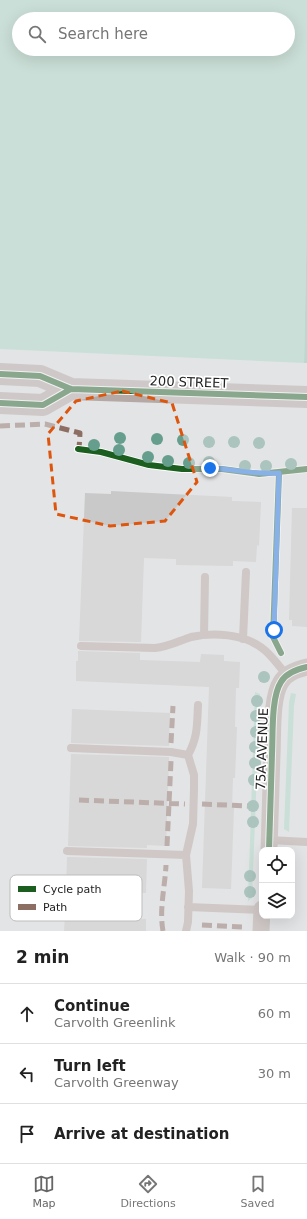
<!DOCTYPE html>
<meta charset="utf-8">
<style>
body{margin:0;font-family:"DejaVu Sans",sans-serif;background:#f6f6f6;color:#222}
.controls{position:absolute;right:12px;bottom:12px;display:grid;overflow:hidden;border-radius:8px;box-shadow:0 4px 16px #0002}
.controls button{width:36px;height:36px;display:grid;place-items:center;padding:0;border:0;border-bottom:1px solid #e0e0e0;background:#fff;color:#222;font:20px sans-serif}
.stop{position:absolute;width:12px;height:12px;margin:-9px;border:3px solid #1a73e8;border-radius:50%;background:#fff}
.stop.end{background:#1a73e8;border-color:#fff;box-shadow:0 1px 4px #0008}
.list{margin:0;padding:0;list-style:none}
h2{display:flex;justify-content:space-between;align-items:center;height:52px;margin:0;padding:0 16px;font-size:17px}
h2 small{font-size:13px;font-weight:400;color:#767676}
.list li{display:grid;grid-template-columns:26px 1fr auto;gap:12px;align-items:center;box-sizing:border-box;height:60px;padding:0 16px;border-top:1px solid #e0e0e0}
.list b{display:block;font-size:15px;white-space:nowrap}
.list p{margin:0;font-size:13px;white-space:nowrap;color:#767676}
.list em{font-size:13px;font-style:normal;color:#767676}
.icon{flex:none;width:22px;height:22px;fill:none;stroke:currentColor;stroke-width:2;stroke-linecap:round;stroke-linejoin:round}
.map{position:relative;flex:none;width:307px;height:931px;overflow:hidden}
.search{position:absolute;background:#fff;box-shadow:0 4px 16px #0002;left:12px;right:12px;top:12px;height:44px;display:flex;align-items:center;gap:10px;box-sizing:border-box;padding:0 14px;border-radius:22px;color:#767676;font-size:15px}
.sheet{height:232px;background:#fff}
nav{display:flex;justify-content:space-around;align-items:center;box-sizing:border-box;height:56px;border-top:1px solid #e0e0e0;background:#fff;font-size:11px;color:#767676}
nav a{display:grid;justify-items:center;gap:2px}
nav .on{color:#666667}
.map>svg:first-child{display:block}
.green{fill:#aadac5;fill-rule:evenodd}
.forest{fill:#8acdb5}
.building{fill:#c9c9ca}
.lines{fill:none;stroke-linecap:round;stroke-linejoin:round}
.lane{stroke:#b5a79f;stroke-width:8}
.street{stroke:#b5a79f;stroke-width:17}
.primary{stroke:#b4a9a4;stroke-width:22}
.quiet{stroke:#8d6e63;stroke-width:5;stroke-dasharray:10 5;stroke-linecap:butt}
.cycleway-casing{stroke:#fff;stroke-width:8}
.cycleway{stroke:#1b5e20;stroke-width:6}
.tree{fill:#669e8d}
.route{stroke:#1a73e8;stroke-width:5}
.marked{fill:none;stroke:#de560d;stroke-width:3;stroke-dasharray:8 5;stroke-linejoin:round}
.labels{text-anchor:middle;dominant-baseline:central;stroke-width:3.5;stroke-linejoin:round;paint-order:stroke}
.street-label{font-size:13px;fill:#222223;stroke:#fff}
.key{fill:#fff;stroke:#bdbdbd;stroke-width:1}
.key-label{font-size:11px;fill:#222223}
</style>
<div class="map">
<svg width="307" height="931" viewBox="0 0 307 931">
<rect width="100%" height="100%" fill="#e3e4e5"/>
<path class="green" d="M0 0H307V219L304 363 0 349ZM19 19H288V49H19Z
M255 692 260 694 252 898 248 901Z
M291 693 296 694 294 706 289 832 284 829 289 702Z"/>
<path class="forest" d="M307 219V363H304Z"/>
<path class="building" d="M111 491 232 497V501L261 502 259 546 257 545 256 562 233 561V566L176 565V559L144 558 141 642 79 641 85 493 111 494Z
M292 508H307V627L292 626V620H289Z
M78 651 140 653V660L200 662 201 654 224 655V661L240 662 239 688H236L235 727H237L235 778H233L232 808H234L231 889 202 888 209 687 76 681V661H78Z
M72 709 170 713 169 746 71 743Z
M71 754 169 757 166 846 147 845V848L68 846Z
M67 857 147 859 146 893 66 890Z
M65 916 146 919V931H64Z"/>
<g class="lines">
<path class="lane" d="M204 635 205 577
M243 639 246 572
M81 646 155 648C168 647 179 641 191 637 213 632 244 634 262 648 272 655 279 667 287 675
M71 748 171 752 188 755
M269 840 307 842
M67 851 186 855
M188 907 262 910
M186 931 188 922 189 891 186 855 193 824 194 789V775L188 755C198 737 197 724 198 705"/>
<path class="street" d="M269 850C270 818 271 786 272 754 273 735 271 697 281 682 286 673 298 669 307 667
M261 931 262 909"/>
<path class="primary" d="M0 374 40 376 71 389 307 397
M0 403 43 405 71 389"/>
<path class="quiet" d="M0 426 45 424 80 433 79 449
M171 743 173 706
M79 800 185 804
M202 804 249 806
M167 846 171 761
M202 925 244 927
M163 931C159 909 165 887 166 865"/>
<defs>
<path id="cycleway" d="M0 374 40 376 71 389 307 397
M0 403 43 405 71 389
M78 449 101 452 149 465 182 469H222L259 474 307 469
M279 473 273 637 281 653
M269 850C270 818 271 786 272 754 273 735 271 697 281 682 286 673 298 669 307 667"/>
</defs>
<use href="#cycleway" class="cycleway-casing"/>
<use href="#cycleway" class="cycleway"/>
</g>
<g class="tree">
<circle cx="120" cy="438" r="6"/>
<circle cx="157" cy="439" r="6"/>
<circle cx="183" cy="440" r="6"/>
<circle cx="209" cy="442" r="6"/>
<circle cx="234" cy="442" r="6"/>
<circle cx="259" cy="443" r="6"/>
<circle cx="94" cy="445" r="6"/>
<circle cx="119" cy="450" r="6"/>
<circle cx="148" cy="457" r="6"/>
<circle cx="168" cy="461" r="6"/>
<circle cx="209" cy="462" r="6"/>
<circle cx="189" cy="463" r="6"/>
<circle cx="291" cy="464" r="6"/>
<circle cx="245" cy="466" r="6"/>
<circle cx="266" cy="466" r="6"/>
<circle cx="264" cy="677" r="6"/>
<circle cx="257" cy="701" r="6"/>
<circle cx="256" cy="716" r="6"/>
<circle cx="256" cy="732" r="6"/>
<circle cx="255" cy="747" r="6"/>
<circle cx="255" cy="763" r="6"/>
<circle cx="254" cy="780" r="6"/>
<circle cx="253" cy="806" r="6"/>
<circle cx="253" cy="822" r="6"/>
<circle cx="250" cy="876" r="6"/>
<circle cx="250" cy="892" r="6"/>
</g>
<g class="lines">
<path class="route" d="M210 468C233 469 255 475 279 473L274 630"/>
</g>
<path d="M0 0H307V931H0ZM122 391 172 403 197 482 165 521 110 526 56 514 48 434 76 401Z" fill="#e3e4e5" fill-opacity=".55" fill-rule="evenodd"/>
<path class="marked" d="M122 391 172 403 197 482 165 521 110 526 56 514 48 434 76 401Z"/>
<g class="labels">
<g class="street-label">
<text transform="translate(189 382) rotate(2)">200 STREET</text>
<text transform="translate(262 749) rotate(-88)">75A AVENUE</text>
</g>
</g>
<rect x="10" y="875" width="132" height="46" rx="6" class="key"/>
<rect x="18" y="886" width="18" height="6" fill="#1b5e20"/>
<rect x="18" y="904" width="18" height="6" fill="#8d6e63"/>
<g class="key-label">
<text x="43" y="893">Cycle path</text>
<text x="43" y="911">Path</text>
</g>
</svg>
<div class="controls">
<button><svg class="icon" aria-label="locate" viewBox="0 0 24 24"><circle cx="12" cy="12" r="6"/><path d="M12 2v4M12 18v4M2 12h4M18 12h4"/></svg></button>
<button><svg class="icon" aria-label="layers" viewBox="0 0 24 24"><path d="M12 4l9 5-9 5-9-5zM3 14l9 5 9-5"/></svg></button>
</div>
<div class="stop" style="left:274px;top:630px"></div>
<div class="stop end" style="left:210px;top:468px"></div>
<div class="search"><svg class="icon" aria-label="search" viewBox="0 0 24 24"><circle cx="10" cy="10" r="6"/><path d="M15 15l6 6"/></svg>Search here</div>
</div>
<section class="sheet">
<h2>2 min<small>Walk · 90 m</small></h2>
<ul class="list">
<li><svg class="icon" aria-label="ahead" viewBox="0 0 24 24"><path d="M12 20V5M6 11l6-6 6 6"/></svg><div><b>Continue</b><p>Carvolth Greenlink</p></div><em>60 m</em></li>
<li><svg class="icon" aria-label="left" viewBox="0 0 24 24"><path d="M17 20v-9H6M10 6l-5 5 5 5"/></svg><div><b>Turn left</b><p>Carvolth Greenway</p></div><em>30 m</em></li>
<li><svg class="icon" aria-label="arrive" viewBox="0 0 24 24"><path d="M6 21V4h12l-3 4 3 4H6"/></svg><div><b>Arrive at destination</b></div></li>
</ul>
</section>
<nav>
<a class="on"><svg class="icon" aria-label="map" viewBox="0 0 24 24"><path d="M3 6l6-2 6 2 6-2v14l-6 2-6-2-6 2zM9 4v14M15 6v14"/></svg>Map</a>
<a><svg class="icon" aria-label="directions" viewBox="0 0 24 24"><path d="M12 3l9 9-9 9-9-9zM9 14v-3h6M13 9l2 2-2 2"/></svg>Directions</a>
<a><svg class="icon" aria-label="saved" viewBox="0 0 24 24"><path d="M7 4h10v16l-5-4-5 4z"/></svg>Saved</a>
</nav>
